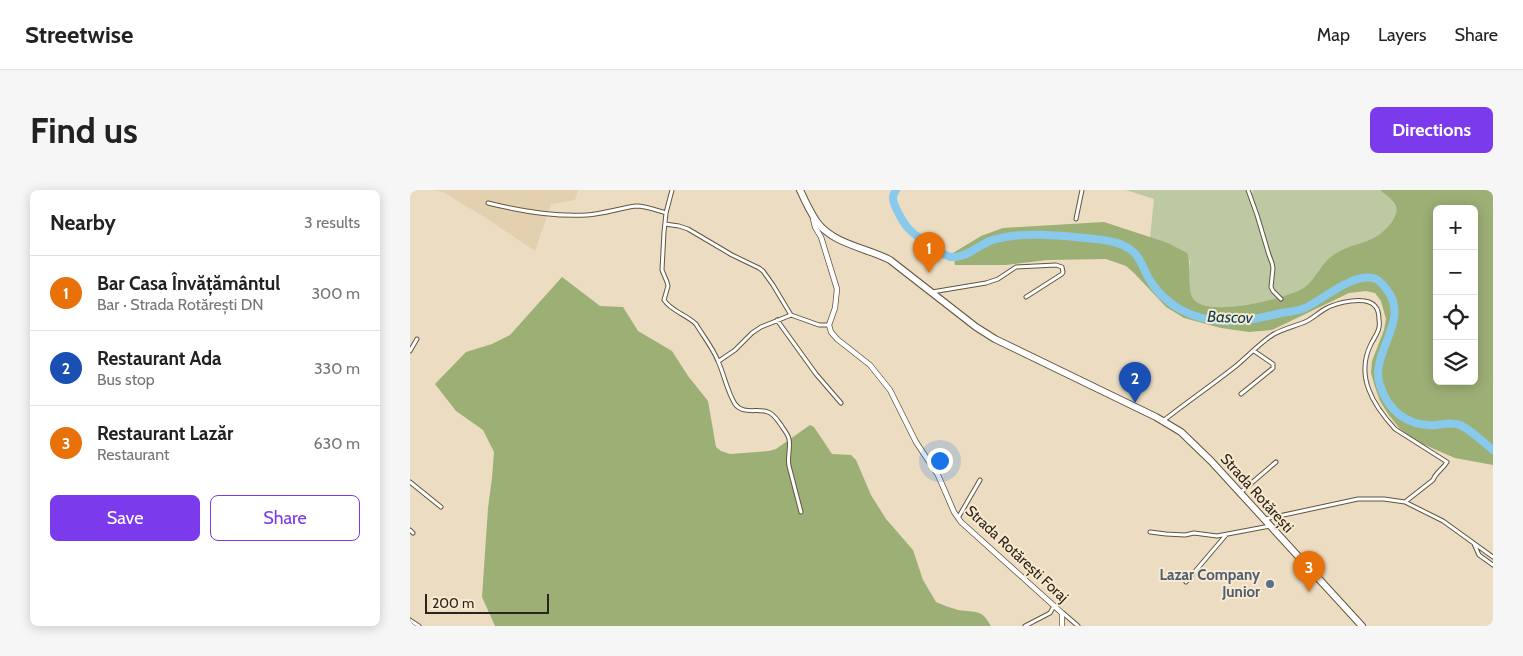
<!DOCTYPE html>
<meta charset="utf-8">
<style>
body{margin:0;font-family:Cabin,sans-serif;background:#f6f6f6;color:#222}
.controls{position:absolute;right:15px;top:15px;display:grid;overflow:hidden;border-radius:8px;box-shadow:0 2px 12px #0003}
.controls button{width:45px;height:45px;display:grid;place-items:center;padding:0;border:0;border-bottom:1px solid #e0e0e0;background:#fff;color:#222;font:25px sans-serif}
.scale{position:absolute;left:15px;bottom:12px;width:124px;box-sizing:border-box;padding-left:5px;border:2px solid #2a251b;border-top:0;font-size:14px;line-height:18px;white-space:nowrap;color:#2a251b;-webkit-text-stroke:4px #f8e9cf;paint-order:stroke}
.you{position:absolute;left:529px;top:270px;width:18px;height:18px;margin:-12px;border:4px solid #fff;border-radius:50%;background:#1a73e8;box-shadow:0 0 0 8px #1a73e833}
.badge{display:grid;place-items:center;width:32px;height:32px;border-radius:50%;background:#7c3aed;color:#fff;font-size:16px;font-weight:700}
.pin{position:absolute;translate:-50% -41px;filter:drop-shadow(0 1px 2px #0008)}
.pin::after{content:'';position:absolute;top:26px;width:18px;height:15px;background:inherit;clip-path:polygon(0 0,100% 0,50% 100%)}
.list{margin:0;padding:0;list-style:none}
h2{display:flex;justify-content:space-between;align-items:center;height:65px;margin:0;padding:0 20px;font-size:21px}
h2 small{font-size:16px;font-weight:400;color:#767676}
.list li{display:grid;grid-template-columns:32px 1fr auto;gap:15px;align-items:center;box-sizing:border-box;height:75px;padding:0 20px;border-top:1px solid #e0e0e0}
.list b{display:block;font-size:19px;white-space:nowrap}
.list p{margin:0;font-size:16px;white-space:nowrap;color:#767676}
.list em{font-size:16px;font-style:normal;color:#767676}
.actions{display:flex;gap:10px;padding:15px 20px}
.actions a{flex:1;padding:11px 0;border:1px solid #7c3aed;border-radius:8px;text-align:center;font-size:18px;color:#7c3aed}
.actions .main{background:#7c3aed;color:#fff}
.icon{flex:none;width:28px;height:28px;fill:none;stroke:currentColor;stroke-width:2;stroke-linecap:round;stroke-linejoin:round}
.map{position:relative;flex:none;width:1083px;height:436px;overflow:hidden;border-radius:8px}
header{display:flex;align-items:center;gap:30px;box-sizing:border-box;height:70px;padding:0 25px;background:#fff;border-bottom:1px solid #e0e0e0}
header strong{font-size:24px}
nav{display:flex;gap:28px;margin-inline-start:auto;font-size:18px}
.intro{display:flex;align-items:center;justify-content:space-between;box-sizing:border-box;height:120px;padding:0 30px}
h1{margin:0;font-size:35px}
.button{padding:12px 22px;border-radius:8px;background:#7c3aed;color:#fff;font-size:18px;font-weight:700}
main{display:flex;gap:30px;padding:0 30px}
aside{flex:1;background:#fff;border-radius:8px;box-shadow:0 2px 12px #0003}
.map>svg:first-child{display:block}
.built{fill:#e2d0af}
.green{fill:#bcc9a2}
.forest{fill:#9caf75;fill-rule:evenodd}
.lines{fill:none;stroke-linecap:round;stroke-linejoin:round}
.river{stroke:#89c9ec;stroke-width:8}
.street-casing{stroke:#62553f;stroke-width:5}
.secondary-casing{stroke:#62553f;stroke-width:6}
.highway-casing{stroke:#62553f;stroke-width:8}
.street{stroke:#fff;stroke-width:3}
.secondary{stroke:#fff;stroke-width:4.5}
.highway{stroke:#fff;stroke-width:6}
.service-dot{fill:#5c6f8a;stroke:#f8e9cf;stroke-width:2}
.labels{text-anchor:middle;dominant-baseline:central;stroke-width:4;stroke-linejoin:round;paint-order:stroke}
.street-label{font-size:15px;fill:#2a251b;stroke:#f8e9cf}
.service-label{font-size:15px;font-weight:bold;fill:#4e5e75;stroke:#f8e9cf;text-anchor:end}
.water-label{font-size:16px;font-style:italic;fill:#0a4159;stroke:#f8e9cf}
</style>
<header>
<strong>Streetwise</strong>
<nav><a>Map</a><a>Layers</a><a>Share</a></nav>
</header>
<div class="intro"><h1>Find us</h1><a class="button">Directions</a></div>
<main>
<aside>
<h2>Nearby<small>3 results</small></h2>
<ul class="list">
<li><span class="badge" style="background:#e8710a">1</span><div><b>Bar Casa Învățământul</b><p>Bar · Strada Rotărești DN</p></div><em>300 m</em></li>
<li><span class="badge" style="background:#1a4fb4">2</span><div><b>Restaurant Ada</b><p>Bus stop</p></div><em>330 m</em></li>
<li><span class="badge" style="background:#e8710a">3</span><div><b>Restaurant Lazăr</b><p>Restaurant</p></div><em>630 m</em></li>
</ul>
<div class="actions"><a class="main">Save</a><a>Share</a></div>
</aside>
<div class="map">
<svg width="1083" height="436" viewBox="0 0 1083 436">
<rect width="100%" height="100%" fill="#ebdcc2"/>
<path class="built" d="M23 0H168L165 10 141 14 125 61 76 28 33 2Z"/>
<path class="green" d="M716 0H834L843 3V0H970C977 6 988 13 986 23 986 27 983 30 981 33 962 57 944 50 923 66 911 74 906 88 895 97 879 109 795 129 783 108 778 101 780 80 780 71L758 53 740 48 744 9Z"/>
<path class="forest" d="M970 0H1083V275L1045 268 1008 252 990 239 978 224 970 211 965 197 961 183 962 171 974 140 976 129 971 111 965 103 956 101 939 103 862 140 839 142 811 138 774 128 756 117 725 84 716 76 696 69 637 70 596 75H545L543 63 571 46 593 38 694 32 758 53 777 63C782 76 777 98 783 108 795 129 878 109 895 97 906 88 911 74 922 66 944 50 962 57 981 33 993 16 983 11 970 0ZM1027 19H1064V191H1027Z
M152 87 190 116 213 117 228 141 262 161 278 186 298 211 306 257 311 261 320 264 359 261 366 259 400 235 404 237 422 264 441 265 446 270 461 305 476 329 503 360 513 390 526 412C533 415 541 418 548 420 566 423 571 418 581 436H85L72 407 78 318 82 288 84 262 73 240 46 221 25 194 56 162 82 154 100 145Z"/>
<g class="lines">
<path class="river" d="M486 0C484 3 483 4 483 8 483 15 494 35 500 40 505 46 514 50 520 54 528 59 535 68 545 67 561 66 571 52 586 49 616 41 655 46 685 49 697 50 711 52 721 60 730 66 733 78 738 87 753 115 783 130 813 131 833 132 851 128 871 123 878 122 888 121 895 118 914 109 944 81 966 89 970 91 974 96 977 100 1001 131 959 163 970 195 978 221 998 237 1026 235 1035 234 1041 232 1050 235 1063 241 1072 252 1083 260"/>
<defs>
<path id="street" d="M262 0 256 23 254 42 252 80 257 92 258 96 254 110C261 121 277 125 286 134 293 146 303 158 308 171 314 184 317 201 325 214 333 225 347 218 358 222 364 224 368 231 371 235 374 240 378 244 379 249 381 258 377 267 379 276L391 322
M838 0 847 25 859 65 862 73 863 78 861 97 863 101 871 109
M78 13C110 21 143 27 177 25 193 24 210 18 226 16 236 16 246 20 256 23
M666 29 672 0
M255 34 269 36 278 39 322 65 349 78 353 81 363 95 381 125 409 135H419
M522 102 576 93 588 89 606 77 646 75 652 77 653 82 652 84 616 107
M367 130 406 184 431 213
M0 161 7 149
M309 171 325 160 342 143 351 137 381 125
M831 204 863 178V174L844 161
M753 231C777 212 802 195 826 176 838 166 851 152 864 144 873 139 885 136 895 132 902 129 908 123 915 119 925 113 956 105 965 116 968 119 969 126 969 130 971 140 965 146 961 154 945 186 963 215 985 239L1037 272C1033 279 1026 282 1023 290L995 312 974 309H948L855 329
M0 292 31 317
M831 302 866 272
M995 312 1033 331 1083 367
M548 328 570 290
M0 340 3 343
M740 342 756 344 775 345 784 343 807 346 860 336
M1064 354 1069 365 1083 375
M776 392 816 345
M653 423 668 436
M0 430 9 436
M615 436 640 423 644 416"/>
<path id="secondary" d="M403 29 405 37 411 47 427 99 425 118 419 135 421 142 427 149 460 175 480 200 506 252 528 285 544 322 551 332 652 423V436"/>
<path id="highway" d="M390 0C395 11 400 22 407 32 423 54 457 58 480 70L566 137 585 149 746 227 771 242 801 271 952 436"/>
</defs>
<use href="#street" class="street-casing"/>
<use href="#secondary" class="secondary-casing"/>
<use href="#highway" class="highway-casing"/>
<use href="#street" class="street"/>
<use href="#secondary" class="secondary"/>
<use href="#highway" class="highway"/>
</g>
<circle class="service-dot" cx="860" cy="394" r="5"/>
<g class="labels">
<g class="street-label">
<text transform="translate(847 303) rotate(48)">Strada Rotărești</text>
<text transform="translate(607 364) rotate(43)">Strada Rotărești Foraj</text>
</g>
<g class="service-label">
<text x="850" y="385">Lazar Company<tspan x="850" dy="17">Junior</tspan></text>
</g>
<g class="water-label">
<text transform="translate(820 127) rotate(2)">Bascov</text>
</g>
</g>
</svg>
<div class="controls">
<button>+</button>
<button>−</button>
<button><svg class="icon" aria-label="locate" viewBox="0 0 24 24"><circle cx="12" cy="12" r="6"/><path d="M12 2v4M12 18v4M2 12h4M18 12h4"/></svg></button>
<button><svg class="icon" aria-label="layers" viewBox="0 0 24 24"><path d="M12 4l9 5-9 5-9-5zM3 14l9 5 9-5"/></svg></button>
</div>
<div class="scale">200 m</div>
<div class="you"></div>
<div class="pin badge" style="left:519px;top:83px;background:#e8710a">1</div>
<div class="pin badge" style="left:725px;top:213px;background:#1a4fb4">2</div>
<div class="pin badge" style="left:899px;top:402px;background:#e8710a">3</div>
</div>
</main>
